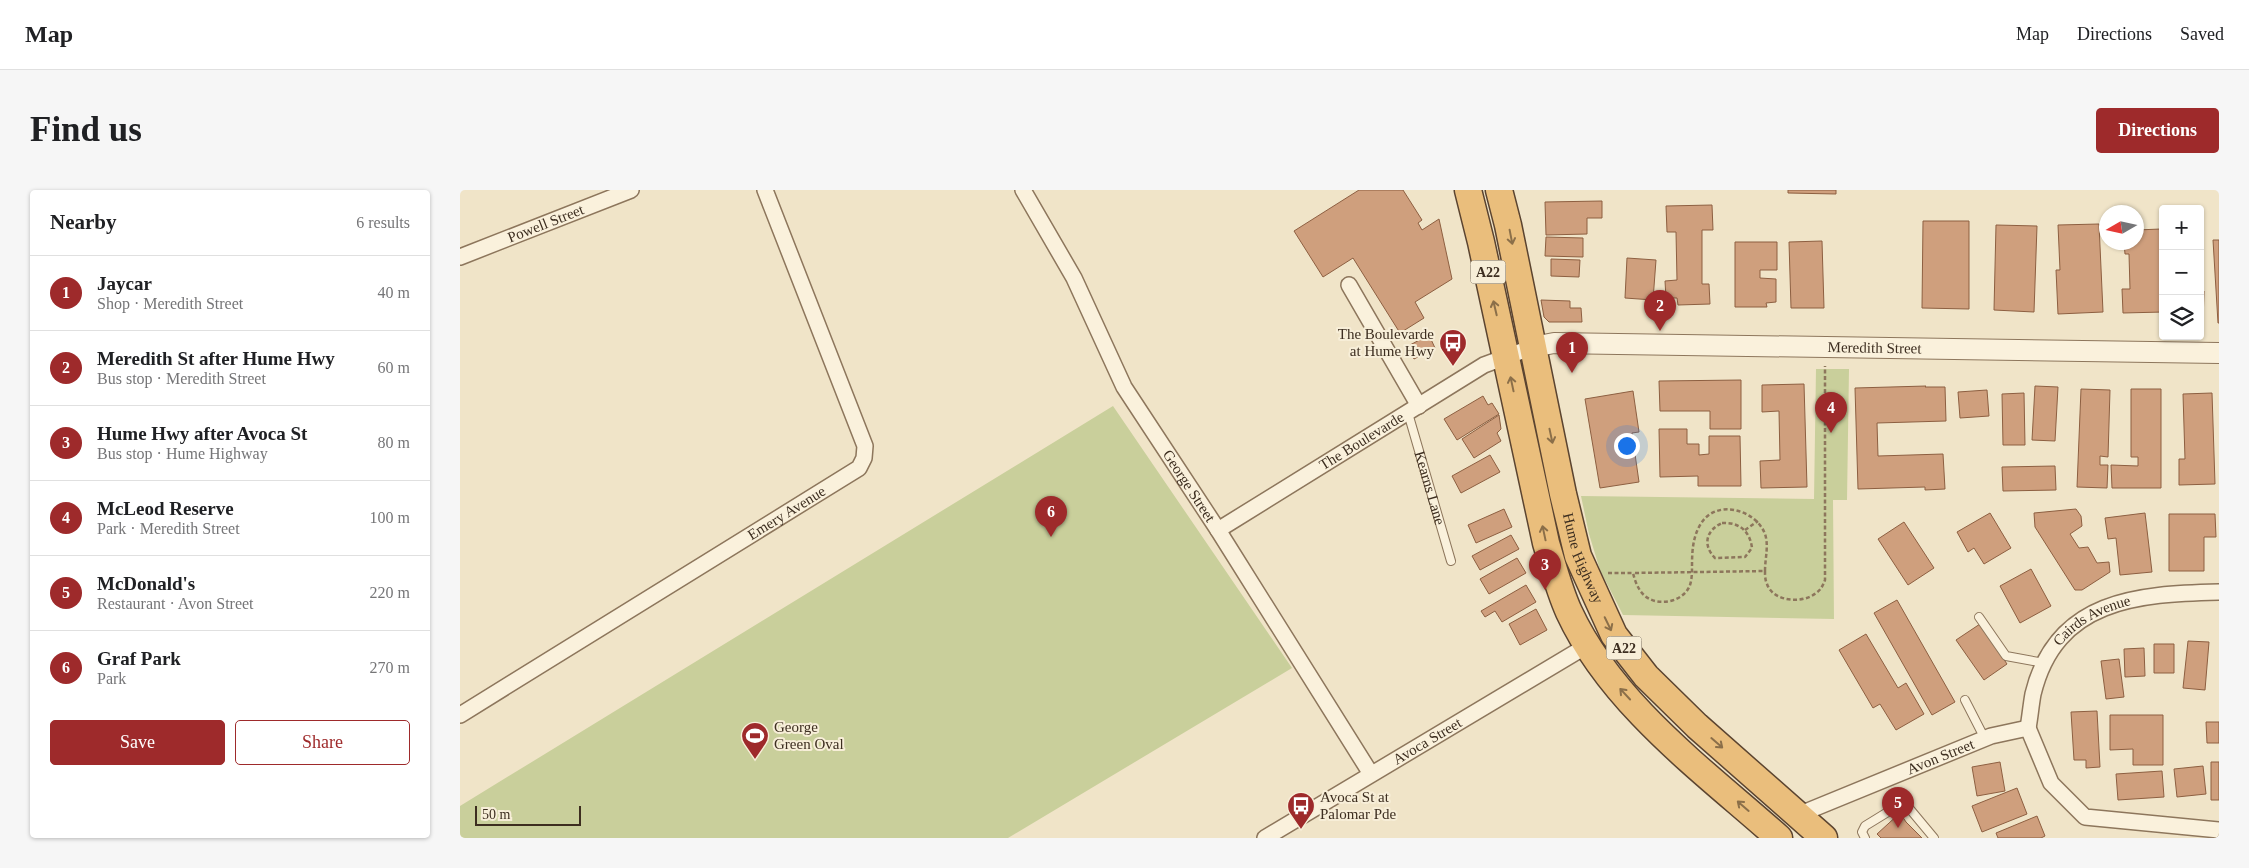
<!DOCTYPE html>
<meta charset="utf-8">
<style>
body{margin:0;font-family:Georgia,serif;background:#f6f6f6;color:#202124}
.controls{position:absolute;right:15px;top:15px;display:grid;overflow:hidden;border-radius:5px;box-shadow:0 1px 4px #0004}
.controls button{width:45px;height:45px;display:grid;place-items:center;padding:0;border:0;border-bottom:1px solid #e0e0e0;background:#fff;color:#202124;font:25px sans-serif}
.compass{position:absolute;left:1639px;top:15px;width:45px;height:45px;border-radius:50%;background:#fff;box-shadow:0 1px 4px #0004;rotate:261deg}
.scale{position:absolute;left:15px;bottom:12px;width:106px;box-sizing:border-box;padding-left:5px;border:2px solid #3d2e20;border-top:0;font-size:14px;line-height:18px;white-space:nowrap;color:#3d2e20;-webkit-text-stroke:4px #f7eed8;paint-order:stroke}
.you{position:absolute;left:1166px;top:255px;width:18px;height:18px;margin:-12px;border:4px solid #fff;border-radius:50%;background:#1a73e8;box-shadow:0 0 0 8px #1a73e833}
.badge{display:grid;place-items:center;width:32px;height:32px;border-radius:50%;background:#9e2a2b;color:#fff;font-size:16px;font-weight:700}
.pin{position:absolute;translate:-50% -41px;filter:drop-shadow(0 1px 2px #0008)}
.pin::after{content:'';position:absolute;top:26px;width:18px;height:15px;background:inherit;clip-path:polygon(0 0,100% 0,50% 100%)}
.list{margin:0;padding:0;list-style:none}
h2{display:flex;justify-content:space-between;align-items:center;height:65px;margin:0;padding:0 20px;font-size:21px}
h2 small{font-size:16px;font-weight:400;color:#757577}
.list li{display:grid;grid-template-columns:32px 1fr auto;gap:15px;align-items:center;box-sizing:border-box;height:75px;padding:0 20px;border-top:1px solid #e0e0e0}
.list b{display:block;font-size:19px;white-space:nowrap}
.list p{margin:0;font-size:16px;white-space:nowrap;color:#757577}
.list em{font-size:16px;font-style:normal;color:#757577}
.actions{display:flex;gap:10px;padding:15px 20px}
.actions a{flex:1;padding:11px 0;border:1px solid #9e2a2b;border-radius:5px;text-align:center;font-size:18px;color:#9e2a2b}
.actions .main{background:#9e2a2b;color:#fff}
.icon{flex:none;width:28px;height:28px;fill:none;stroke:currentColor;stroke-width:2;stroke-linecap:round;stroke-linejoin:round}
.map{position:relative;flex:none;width:1759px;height:648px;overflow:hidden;border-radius:5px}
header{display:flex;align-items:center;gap:30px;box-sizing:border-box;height:70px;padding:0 25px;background:#fff;border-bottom:1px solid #e0e0e0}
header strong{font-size:24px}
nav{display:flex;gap:28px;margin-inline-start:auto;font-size:18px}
.intro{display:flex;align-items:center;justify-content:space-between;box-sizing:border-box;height:120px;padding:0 30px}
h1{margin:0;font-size:35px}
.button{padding:12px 22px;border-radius:5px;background:#9e2a2b;color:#fff;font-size:18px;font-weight:700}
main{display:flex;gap:30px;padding:0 30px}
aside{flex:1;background:#fff;border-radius:5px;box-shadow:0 1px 4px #0004}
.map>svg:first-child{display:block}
.green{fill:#c9cf9b}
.building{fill:#cf9f7d;stroke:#8d5f41}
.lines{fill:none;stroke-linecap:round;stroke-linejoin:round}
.service-casing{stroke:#8d765c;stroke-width:10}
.minor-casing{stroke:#8d765c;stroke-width:18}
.tertiary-casing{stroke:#8d765c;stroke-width:22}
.trunk-casing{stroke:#5b4430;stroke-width:29}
.path{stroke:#8d765c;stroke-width:2.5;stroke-dasharray:4 2.5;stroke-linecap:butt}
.service{stroke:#faf1dc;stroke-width:8}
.minor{stroke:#faf1dc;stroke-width:15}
.tertiary{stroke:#faf1dc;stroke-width:20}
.trunk{stroke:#eabe7c;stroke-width:26}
.oneway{stroke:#8b6f49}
.labels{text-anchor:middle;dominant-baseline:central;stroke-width:4;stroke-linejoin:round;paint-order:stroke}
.shield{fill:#f7eed8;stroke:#756857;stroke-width:1}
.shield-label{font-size:14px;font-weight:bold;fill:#3d2e20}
.street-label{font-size:15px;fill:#3d2e20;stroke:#f7eed8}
.poi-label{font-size:15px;fill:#3d2e20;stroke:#f7eed8;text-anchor:start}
</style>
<header>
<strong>Map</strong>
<nav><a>Map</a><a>Directions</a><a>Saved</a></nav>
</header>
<div class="intro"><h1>Find us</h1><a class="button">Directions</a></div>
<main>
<aside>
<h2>Nearby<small>6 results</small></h2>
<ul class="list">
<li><span class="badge">1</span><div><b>Jaycar</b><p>Shop · Meredith Street</p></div><em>40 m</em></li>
<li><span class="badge">2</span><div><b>Meredith St after Hume Hwy</b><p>Bus stop · Meredith Street</p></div><em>60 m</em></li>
<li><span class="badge">3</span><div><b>Hume Hwy after Avoca St</b><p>Bus stop · Hume Highway</p></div><em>80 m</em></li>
<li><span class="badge">4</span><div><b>McLeod Reserve</b><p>Park · Meredith Street</p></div><em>100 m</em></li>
<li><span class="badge">5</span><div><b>McDonald's</b><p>Restaurant · Avon Street</p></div><em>220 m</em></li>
<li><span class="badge">6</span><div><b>Graf Park</b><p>Park</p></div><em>270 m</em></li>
</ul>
<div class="actions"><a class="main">Save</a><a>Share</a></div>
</aside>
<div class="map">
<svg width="1759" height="648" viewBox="0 0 1759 648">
<rect width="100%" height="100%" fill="#f0e4c8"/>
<path class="green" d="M1356 179H1389L1387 310H1373L1374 429 1163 425 1140 380 1129 344 1121 306 1354 309Z
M653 216 832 478 548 648H0V616Z"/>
<path class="building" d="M899 0H943L962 30 958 33 962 40 979 29 992 89 955 112 964 128 940 143 893 68 863 87 834 41Z
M1328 0H1376V4L1328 3Z
M1142 11V28H1127V44L1086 45 1085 12Z
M1252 15 1253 40H1242V94H1249L1250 114 1218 115 1217 108H1206L1205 91 1217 90 1216 42H1207L1206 16Z
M1463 31H1509V119L1462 118Z
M1639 34 1643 122 1598 124 1596 80H1600L1598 35Z
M1536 35 1577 36 1574 122 1534 120Z
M1701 39 1703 122 1663 123 1662 99H1670L1669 64H1665L1664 52H1676V40Z
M1086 47 1123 48V67L1085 66Z
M1753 50H1759V133H1758Z
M1362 51 1364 118H1331L1329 52Z
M1275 52H1317V80H1300V88L1316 89V112L1306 113 1307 117H1275Z
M1167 68 1196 70 1193 110 1165 108Z
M1091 69 1120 70 1119 87 1091 86Z
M1740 101H1744L1743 133 1740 132Z
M1081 110 1110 111V118H1121L1122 132H1089L1084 127Z
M969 145 975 158 954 169 948 156Z
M1281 190V239H1250V221H1200L1199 191Z
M1344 194 1347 297 1301 298 1300 271 1320 270 1319 221 1302 222V195Z
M1466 196 1465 197H1485L1486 231 1417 233 1418 266 1483 264 1485 299 1465 300V297L1398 299 1395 198Z
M1575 196 1598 197 1595 251 1572 250Z
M1621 199 1650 200 1648 267 1640 266V275H1648L1647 298 1617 297Z
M1671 199H1701V298H1652L1651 275 1678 276V267H1671Z
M1527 200 1529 226 1500 228 1498 202Z
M1173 201 1179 242 1172 243 1179 292 1140 298 1125 209Z
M1564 203 1565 255H1543L1542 204Z
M1752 203 1755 294 1719 295V269H1725L1723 204Z
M1023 206 1028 215 1032 213 1039 224 997 250 984 229Z
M1039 225 1041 239 1037 243 1041 251 1014 268 1002 249Z
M1199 239H1227V254H1239V265L1249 264V246H1280L1281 296H1238V286L1200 287Z
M1030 265 1040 282 1001 303 992 286Z
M1595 276 1596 300 1543 301 1542 277Z
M1044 319 1052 337 1016 353 1008 335Z
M1616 319 1621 326 1622 336 1610 344 1619 358 1628 357 1637 373 1649 372 1650 382 1622 400H1615L1575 337 1574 323Z
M1530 323 1551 358 1524 374 1514 358 1508 362 1497 342Z
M1685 323 1692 382 1660 385 1656 348 1648 349 1645 328Z
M1709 324H1755L1756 347H1744V381H1709Z
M1444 332 1474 378 1448 395 1418 349Z
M1051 345 1059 359 1020 380 1012 366Z
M1057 368 1066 383 1029 404 1020 389Z
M1571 379 1591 416 1560 433 1540 396Z
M1066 395 1076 412 1042 432 1035 421 1025 427 1021 421Z
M1437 410 1495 512 1472 525 1414 423Z
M1076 419 1087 440 1060 455 1049 434Z
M1520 434 1547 474 1524 490 1496 450Z
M1406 444 1438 498 1446 493 1464 524 1436 540 1420 514 1413 518 1379 460Z
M1728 451 1749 452 1745 500 1723 498Z
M1694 454H1714V483H1694Z
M1684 458 1685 486 1665 487 1664 459Z
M1659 469 1664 507 1646 509 1641 471Z
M1637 521 1640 577 1626 578V570H1614L1611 522Z
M1650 525H1703V575H1673V559L1650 560Z
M1746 532H1759V553H1747Z
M1540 572 1545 601 1517 606 1512 577Z
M1751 572H1759V610H1751Z
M1743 576 1746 604 1717 607 1714 579Z
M1702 581 1704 607 1658 610 1656 584Z
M1557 598 1567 624 1522 642 1512 616Z
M1440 623 1446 632 1462 648H1421L1417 644Z
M1577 626 1585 646 1581 648H1538L1536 643Z"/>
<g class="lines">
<defs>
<g id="service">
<path id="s1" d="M948 223 991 371"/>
<path d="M1519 427 1546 466 1584 473"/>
<path d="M1505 510 1525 549"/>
<path d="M1405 648 1402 642 1405 636 1444 612 1474 648"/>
</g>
<g id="minor">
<path id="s2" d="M563 0 614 88 664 197 758 340 911 584"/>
<path id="s3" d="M0 67 171 0"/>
<path d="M889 95 959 216"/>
<path id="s4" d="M758 340 1024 175 1073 157"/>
<path id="s5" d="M0 525 399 278 404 268 405 256 305 0"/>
<path id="s6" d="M1568 538C1570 527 1571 515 1573 504 1596 409 1678 404 1759 402"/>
<path d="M1568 538 1591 593 1625 627 1759 640"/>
<path id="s7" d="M1338 625 1531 546 1568 538"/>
<path id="s8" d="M805 648 1128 455"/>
</g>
<g id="tertiary">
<path id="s9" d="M1073 157 1094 153 1759 163"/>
</g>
<g id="trunk">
<path d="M1008 0 1021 52 1086 353C1093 376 1099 400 1109 422 1152 515 1245 582 1319 648"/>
<path id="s10" d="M1039 0 1048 35 1103 304 1118 366 1154 445 1186 486 1237 536 1364 648"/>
</g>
</defs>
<use href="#service" class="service-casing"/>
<use href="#minor" class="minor-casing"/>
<use href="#tertiary" class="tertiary-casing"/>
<use href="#trunk" class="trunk-casing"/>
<path class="path" d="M1262 333C1279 332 1290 341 1292 358L1285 367 1255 368C1243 356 1245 341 1262 333Z
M1285 340 1298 331
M1305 381C1305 385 1305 390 1307 394 1313 412 1343 414 1356 403 1361 400 1363 395 1365 390V176
M1148 383H1173C1175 391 1178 400 1185 406 1198 417 1224 412 1230 395 1232 389 1232 382 1232 376 1232 360 1233 345 1242 332 1258 309 1296 320 1305 344 1309 356 1305 368 1305 381L1173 383"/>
<use href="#service" class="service"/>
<use href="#minor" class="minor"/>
<use href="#tertiary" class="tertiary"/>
<use href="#trunk" class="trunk"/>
</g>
<defs><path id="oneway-shaft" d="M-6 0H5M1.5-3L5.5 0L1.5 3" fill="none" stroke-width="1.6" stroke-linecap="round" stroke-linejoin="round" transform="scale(1.25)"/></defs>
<g class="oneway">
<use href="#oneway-shaft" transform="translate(1051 47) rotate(79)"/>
<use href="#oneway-shaft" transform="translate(1035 118) rotate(-103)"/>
<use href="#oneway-shaft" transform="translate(1052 194) rotate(-102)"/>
<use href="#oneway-shaft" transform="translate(1091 246) rotate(78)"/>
<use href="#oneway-shaft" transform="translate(1084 343) rotate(-102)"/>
<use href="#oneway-shaft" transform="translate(1148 434) rotate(64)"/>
<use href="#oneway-shaft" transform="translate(1165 504) rotate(-133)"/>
<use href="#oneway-shaft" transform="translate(1257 553) rotate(41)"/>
<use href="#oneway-shaft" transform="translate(1283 616) rotate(-139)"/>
</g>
<defs>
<symbol id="bus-pin" viewBox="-11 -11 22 30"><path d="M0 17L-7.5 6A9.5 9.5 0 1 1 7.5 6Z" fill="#9e2a2b" stroke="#f7eed8"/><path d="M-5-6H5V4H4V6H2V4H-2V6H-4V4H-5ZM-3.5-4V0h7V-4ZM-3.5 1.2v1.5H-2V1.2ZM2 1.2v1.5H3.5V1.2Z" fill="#fff"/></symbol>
<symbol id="stadium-pin" viewBox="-11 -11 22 30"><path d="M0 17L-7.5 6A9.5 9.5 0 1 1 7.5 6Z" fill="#9e2a2b" stroke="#f7eed8"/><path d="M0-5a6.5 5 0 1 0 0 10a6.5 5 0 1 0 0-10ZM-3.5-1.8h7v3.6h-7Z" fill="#fff"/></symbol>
</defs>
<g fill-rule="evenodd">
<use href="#bus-pin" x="977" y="137" width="32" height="43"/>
<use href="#stadium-pin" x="279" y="530" width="32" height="43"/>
<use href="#bus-pin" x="825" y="600" width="32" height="43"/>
</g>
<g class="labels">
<g class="shield">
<rect x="1010.5" y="70.5" width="35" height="23" rx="4"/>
<rect x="1146.5" y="446.5" width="35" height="23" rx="4"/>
</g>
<g class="shield-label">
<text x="1028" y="82">A22</text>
<text x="1164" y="458">A22</text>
</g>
<g class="street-label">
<text stroke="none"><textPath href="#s3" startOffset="92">Powell Street</textPath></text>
<text stroke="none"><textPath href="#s9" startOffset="342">Meredith Street</textPath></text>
<text stroke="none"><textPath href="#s4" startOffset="169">The Boulevarde</textPath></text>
<text stroke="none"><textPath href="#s2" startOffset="340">George Street</textPath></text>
<text stroke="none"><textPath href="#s1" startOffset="78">Kearns Lane</textPath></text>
<text stroke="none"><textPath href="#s5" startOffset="384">Emery Avenue</textPath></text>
<text stroke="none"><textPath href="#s10" startOffset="378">Hume Highway</textPath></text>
<text stroke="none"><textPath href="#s6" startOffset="134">Cairds Avenue</textPath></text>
<text stroke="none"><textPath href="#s8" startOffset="189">Avoca Street</textPath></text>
<text stroke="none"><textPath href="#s7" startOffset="154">Avon Street</textPath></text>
</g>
<g class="poi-label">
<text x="974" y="144" text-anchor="end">The Boulevarde<tspan x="974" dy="17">at Hume Hwy</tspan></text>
<text x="314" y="537">George<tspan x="314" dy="17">Green Oval</tspan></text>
<text x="860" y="607">Avoca St at<tspan x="860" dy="17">Palomar Pde</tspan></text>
</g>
</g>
</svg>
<div class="controls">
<button>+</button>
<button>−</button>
<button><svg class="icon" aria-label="layers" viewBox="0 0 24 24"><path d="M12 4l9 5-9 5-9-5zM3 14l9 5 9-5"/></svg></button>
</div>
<svg class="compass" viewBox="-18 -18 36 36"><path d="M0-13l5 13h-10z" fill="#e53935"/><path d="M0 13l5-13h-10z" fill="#757577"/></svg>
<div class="scale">50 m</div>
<div class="you"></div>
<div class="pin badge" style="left:1112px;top:183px">1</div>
<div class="pin badge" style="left:1200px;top:141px">2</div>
<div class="pin badge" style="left:1085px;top:400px">3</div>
<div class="pin badge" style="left:1371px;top:243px">4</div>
<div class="pin badge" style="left:1438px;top:638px">5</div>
<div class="pin badge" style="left:591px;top:347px">6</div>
</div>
</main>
